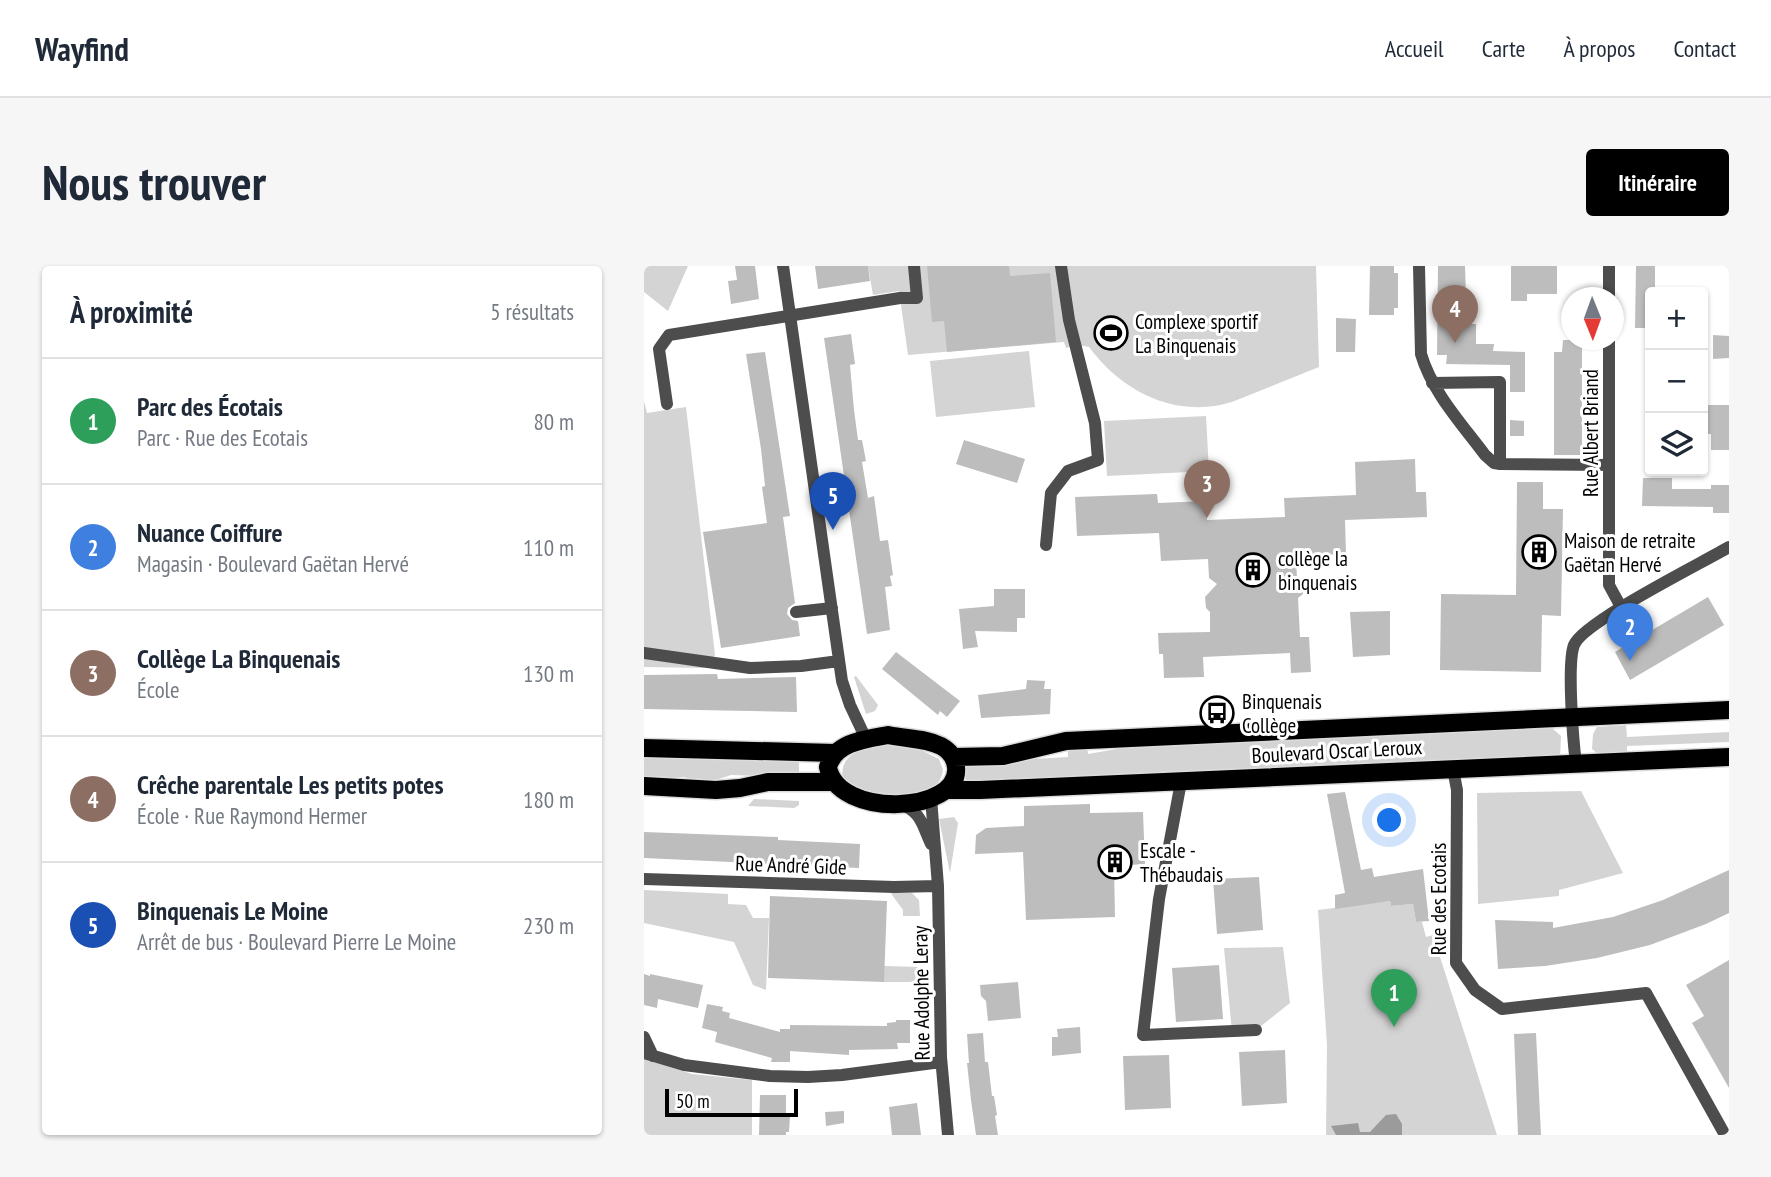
<!DOCTYPE html>
<html lang="fr">
<meta charset="utf-8">
<style>
body{margin:0;font-family:"PT Sans Narrow",sans-serif;background:#f6f6f7;color:#1f2937}
.controls{position:absolute;right:21px;top:21px;display:grid;overflow:hidden;border-radius:7px;box-shadow:0 2px 5px #0004}
.controls button{width:63px;height:63px;display:grid;place-items:center;padding:0;border:0;border-bottom:2px solid #e0e1e3;background:#fff;color:#1f2937;font:35px sans-serif}
.compass{position:absolute;left:917px;top:21px;width:63px;height:63px;border-radius:50%;background:#fff;box-shadow:0 2px 5px #0004;rotate:179deg}
.scale{position:absolute;left:21px;bottom:18px;width:133px;box-sizing:border-box;padding-left:7px;border:4px solid #000;border-top:0;font-size:19px;line-height:24px;white-space:nowrap;color:#000;-webkit-text-stroke:5px #fff;paint-order:stroke}
.you{position:absolute;left:746px;top:555px;width:24px;height:24px;margin:-18px;border:5px solid #fff;border-radius:50%;background:#1a73e8;box-shadow:0 0 0 10px #1a73e833}
.badge{display:grid;place-items:center;width:46px;height:46px;border-radius:50%;background:#000;color:#fff;font-size:23px;font-weight:700}
.pin{position:absolute;translate:-50% -58px;filter:drop-shadow(0 2px 4px #0008)}
.pin::after{content:'';position:absolute;top:37px;width:24px;height:21px;background:inherit;clip-path:polygon(0 0,100% 0,50% 100%)}
.list{margin:0;padding:0;list-style:none}
h2{display:flex;justify-content:space-between;align-items:center;height:91px;margin:0;padding:0 28px;font-size:30px}
h2 small{font-size:23px;font-weight:400;color:#747a83}
.list li{display:grid;grid-template-columns:46px 1fr auto;gap:21px;align-items:center;box-sizing:border-box;height:126px;padding:0 28px;border-top:2px solid #e0e1e3}
.list b{display:block;font-size:26px;white-space:nowrap}
.list p{margin:0;font-size:23px;white-space:nowrap;color:#747a83}
.list em{font-size:23px;font-style:normal;color:#747a83}
.icon{flex:none;width:38px;height:38px;fill:none;stroke:currentColor;stroke-width:2;stroke-linecap:round;stroke-linejoin:round}
.map{position:relative;flex:none;width:1085px;height:869px;overflow:hidden;border-radius:7px}
header{display:flex;align-items:center;gap:42px;box-sizing:border-box;height:98px;padding:0 35px;background:#fff;border-bottom:2px solid #e0e1e3}
header strong{font-size:33px}
nav{display:flex;gap:38px;margin-inline-start:auto;font-size:24px}
.intro{display:flex;align-items:center;justify-content:space-between;box-sizing:border-box;height:168px;padding:0 42px}
h1{margin:0;font-size:49px}
.button{padding:18px 32px;border-radius:7px;background:#000;color:#fff;font-size:24px;font-weight:700}
main{display:flex;gap:42px;padding:0 42px}
aside{flex:1;background:#fff;border-radius:7px;box-shadow:0 2px 5px #0004}
.map>svg:first-child{display:block}
.green{fill:#d4d4d4}
.water{fill:#9b9b9b}
.building{fill:#bdbdbd}
.lines{fill:none;stroke-linecap:round;stroke-linejoin:round}
.major-casing{stroke:#dbdbdb;stroke-width:21}
.minor{stroke:#4d4d4d;stroke-width:12}
.major{stroke:#000;stroke-width:18}
.labels{text-anchor:middle;dominant-baseline:central;stroke-width:6;stroke-linejoin:round;paint-order:stroke}
.poi-label{font-size:21px;fill:#000;stroke:#fff;text-anchor:start}
.street-label{font-size:21px;fill:#000;stroke:#fff}
</style>
<header>
<strong>Wayfind</strong>
<nav><a>Accueil</a><a>Carte</a><a>À propos</a><a>Contact</a></nav>
</header>
<div class="intro"><h1>Nous trouver</h1><a class="button">Itinéraire</a></div>
<main>
<aside>
<h2>À proximité<small>5 résultats</small></h2>
<ul class="list">
<li><span class="badge" style="background:#2e9e5b">1</span><div><b>Parc des Écotais</b><p>Parc · Rue des Ecotais</p></div><em>80 m</em></li>
<li><span class="badge" style="background:#3f7fe0">2</span><div><b>Nuance Coiffure</b><p>Magasin · Boulevard Gaëtan Hervé</p></div><em>110 m</em></li>
<li><span class="badge" style="background:#8d6e63">3</span><div><b>Collège La Binquenais</b><p>École</p></div><em>130 m</em></li>
<li><span class="badge" style="background:#8d6e63">4</span><div><b>Crêche parentale Les petits potes</b><p>École · Rue Raymond Hermer</p></div><em>180 m</em></li>
<li><span class="badge" style="background:#1a4fb4">5</span><div><b>Binquenais Le Moine</b><p>Arrêt de bus · Boulevard Pierre Le Moine</p></div><em>230 m</em></li>
</ul>
</aside>
<div class="map">
<svg width="1085" height="869" viewBox="0 0 1085 869">
<rect width="100%" height="100%" fill="#fff"/>
<path class="green" d="M0 0H44L24 45 0 26Z
M224 0H672L675 101 588 136C532 153 478 126 445 81L434 79 422 82 420 76 264 89 255 25 229 29Z
M385 85 391 141 292 151 286 95Z
M0 135 3 147 42 141 71 389 60 402 0 401Z
M562 150 565 205 463 210 460 155Z
M212 410 234 439 231 445 222 448 210 411Z
M982 459 983 471 1085 466V476L983 480V489H955L948 483 949 468 953 461Z
M908 462 917 470 916 493 323 517 320 506 321 497 424 491V480L443 479 444 488 484 481Z
M254 477 269 480 295 493 299 504C295 538 235 534 212 523 208 520 203 516 199 513 193 483 232 478 254 477Z
M0 487 155 492V511L87 509 72 514 71 519H42V511L0 513Z
M937 525 979 607 915 624V630L834 638 833 527Z
M110 533 155 535V539L150 542 104 540Z
M310 551 314 557 306 607 295 553Z
M0 624 84 628V638L102 639 109 652H125L122 724 109 719 90 676 0 657Z
M246 626 268 627 275 634 276 650H259V644Z
M746 635 747 640 769 638 772 656H778L782 671 789 669 853 869H682L683 779 674 644Z
M639 681 646 737 612 764 588 766 580 682Z
M240 700 275 701 278 705V716H240Z
M0 793 48 808 108 814V869H0Z"/>
<path class="water" d="M752 848 758 858V869H692L687 860 714 857 716 866H726L742 849Z"/>
<path class="building" d="M91 0H111L115 33 87 38 84 15 93 14Z
M171 0H224L226 15 174 23Z
M283 0H365L366 10 406 7 412 76 303 86 300 55 288 56Z
M726 0H750V7H754V42H750V49H725Z
M794 0H821L823 58H832V78H850L849 85 881 86V126H866V99L802 98 803 89H793Z
M867 0H913V28H883V35H867Z
M992 0H1011V26H1006V62H991Z
M692 52 712 53 711 86H692Z
M207 68 211 98 206 99 210 144 214 174H218L222 195 218 196 224 232 230 230 236 275 244 274 249 309 246 310 248 320 241 321 246 364 223 368 180 72Z
M1069 69 1085 70V92L1069 93Z
M919 74H938V189H910V86H918Z
M121 86 146 250 139 251 151 337 144 342 143 348 148 354 154 355 156 370 77 382 59 266 123 257 118 221 121 220 117 183 102 88Z
M1059 139H1085V184H1067V168H1059Z
M866 154 880 155V170H866Z
M320 174 381 193 373 217 312 198Z
M771 193 772 226H782L783 251 701 254 702 288 652 290 653 313 658 318 659 328 654 332 656 371H665L667 406 647 407 646 387 559 391 560 411 520 412 519 388H515L514 367 566 366V346L562 342 561 331 573 318 565 312 564 293 517 295 515 267 433 270 431 231 513 228 514 237 563 235V254L641 251 640 232 712 229 711 196Z
M999 212H1028V223H1067V219H1085V247H1069V241L998 240Z
M873 216H899V243H919L917 350 898 349 897 406 796 404 797 328 872 329Z
M350 323H381V352H373V366L331 365 334 381 319 383 315 343 350 340Z
M1064 331 1080 359 986 414 971 386Z
M746 345V389L709 391 706 346Z
M252 386 316 435 303 451 296 445 294 449 238 403Z
M73 408 74 413 152 411 153 446 0 443V409Z
M383 414 401 415 400 423H407L406 448 337 452 334 429 382 423Z
M701 526 717 604 728 602 730 611 779 603 785 655 772 656 769 638 747 640 746 635 691 643V629L701 627 683 528Z
M446 538V547L499 546 501 598 470 600 471 651 382 654 379 586 331 588 332 569 342 562 380 560V540Z
M0 566 134 571V574L216 578 215 602 0 592Z
M1085 604V647L1062 658 1006 679 953 692 901 700 854 703 851 654 909 656V662L969 651 1019 634Z
M615 611 619 664 573 668 569 613Z
M126 630 243 635 240 716 124 712Z
M1085 694V822L1048 757 1060 750 1042 719Z
M575 699 579 753 532 756 528 702Z
M0 708 6 710V708L59 719 54 742 14 733 13 742 0 739Z
M374 716 377 752 344 755 342 735 337 730 336 719Z
M63 738 79 741 78 745 86 747 85 752 136 766V763H146V759L243 760V757L252 756V754H266V777H253L254 783 205 784V789L146 785V796H127L128 792 71 776 73 766 58 762Z
M436 761 437 787 408 790V771H414L413 763Z
M339 767 341 796H344L348 830H350L353 849 351 850 354 869H332L327 834 323 797H325L323 768Z
M892 767 897 869H874L870 768Z
M641 784 643 837 598 840 595 786Z
M525 789 527 842 481 844 479 790Z
M116 829H142V850H146L145 866H142V869H115Z
M273 837 277 869H248L245 841Z
M200 845V857L182 860 181 846Z"/>
<g class="lines">
<defs>
<path id="major" d="M244 469C262 473 281 472 297 480 306 485 311 492 312 501 317 548 193 553 184 501 191 476 222 473 244 469Z
M0 482 191 487
M310 491 359 490 422 475 1085 444
M0 520 72 524 96 522 124 516H189
M304 524H336L1085 491"/>
</defs>
<use href="#major" class="major-casing"/>
<path class="minor" d="M139 0 198 415 206 439 222 473
M775 0 777 88C788 126 818 158 841 189L850 197 856 198 965 199
M965 0V32
M965 74V319L977 341
M788 117 856 116V198
M23 138 15 83 25 69 256 32H273L270 0
M402 279 407 227 424 205 454 194 451 157 425 54 417 0
M152 346 188 342
M0 387 106 402 157 400 195 395
M932 497C929 475 923 397 930 379 939 356 1058 297 1085 281
M809 503 813 524 812 697 831 724 858 743 1002 727 1081 869
M537 516 515 633 499 769 612 764
M287 532 294 620 297 791 304 869
M257 538C278 547 278 559 287 578
M0 613 250 621 294 620
M0 771 9 790
M0 787 40 799 126 810 164 811 198 809 297 796"/>
<use href="#major" class="major"/>
</g>
<defs>
<symbol id="stadium-ring" viewBox="-11 -11 22 22"><circle r="9.5" fill="#fff" stroke="#000" stroke-width="1.5"/><path d="M0-5a6.5 5 0 1 0 0 10a6.5 5 0 1 0 0-10ZM-3.5-1.8h7v3.6h-7Z" fill="#000"/></symbol>
<symbol id="building-ring" viewBox="-11 -11 22 22"><circle r="9.5" fill="#fff" stroke="#000" stroke-width="1.5"/><path d="M-4-6H4V6H1V3H-1V6H-4ZM-2.5-4.3h1.7v1.8h-1.7ZM.8-4.3h1.7v1.8H.8ZM-2.5-1h1.7V.8h-1.7ZM.8-1h1.7V.8H.8Z" fill="#000"/></symbol>
<symbol id="bus-ring" viewBox="-11 -11 22 22"><circle r="9.5" fill="#fff" stroke="#000" stroke-width="1.5"/><path d="M-5-6H5V4H4V6H2V4H-2V6H-4V4H-5ZM-3.5-4V0h7V-4ZM-3.5 1.2v1.5H-2V1.2ZM2 1.2v1.5H3.5V1.2Z" fill="#000"/></symbol>
</defs>
<g fill-rule="evenodd">
<use href="#stadium-ring" x="448" y="48" width="38" height="38"/>
<use href="#building-ring" x="876" y="267" width="38" height="38"/>
<use href="#building-ring" x="590" y="285" width="38" height="38"/>
<use href="#bus-ring" x="554" y="428" width="38" height="38"/>
<use href="#building-ring" x="452" y="577" width="38" height="38"/>
</g>
<g class="labels">
<g class="poi-label">
<text x="491" y="55">Complexe sportif<tspan x="491" dy="24">La Binquenais</tspan></text>
<text x="920" y="274">Maison de retraite<tspan x="920" dy="24">Gaëtan Hervé</tspan></text>
<text x="634" y="292">collège la<tspan x="634" dy="24">binquenais</tspan></text>
<text x="598" y="435">Binquenais<tspan x="598" dy="24">Collège</tspan></text>
<text x="496" y="584">Escale -<tspan x="496" dy="24">Thébaudais</tspan></text>
</g>
<g class="street-label">
<text transform="translate(946 167) rotate(-90)">Rue Albert Briand</text>
<text transform="translate(693 485) rotate(-3)">Boulevard Oscar Leroux</text>
<text transform="translate(147 599) rotate(2)">Rue André Gide</text>
<text transform="translate(794 633) rotate(-90)">Rue des Ecotais</text>
<text transform="translate(277 727) rotate(-91)">Rue Adolphe Leray</text>
</g>
</g>
</svg>
<div class="controls">
<button>+</button>
<button>−</button>
<button><svg class="icon" aria-label="layers" viewBox="0 0 24 24"><path d="M12 4l9 5-9 5-9-5zM3 14l9 5 9-5"/></svg></button>
</div>
<svg class="compass" viewBox="-18 -18 36 36"><path d="M0-13l5 13h-10z" fill="#e53935"/><path d="M0 13l5-13h-10z" fill="#747a83"/></svg>
<div class="scale">50 m</div>
<div class="you"></div>
<div class="pin badge" style="left:750px;top:761px;background:#2e9e5b">1</div>
<div class="pin badge" style="left:986px;top:395px;background:#3f7fe0">2</div>
<div class="pin badge" style="left:563px;top:252px;background:#8d6e63">3</div>
<div class="pin badge" style="left:811px;top:77px;background:#8d6e63">4</div>
<div class="pin badge" style="left:189px;top:264px;background:#1a4fb4">5</div>
</div>
</main>
